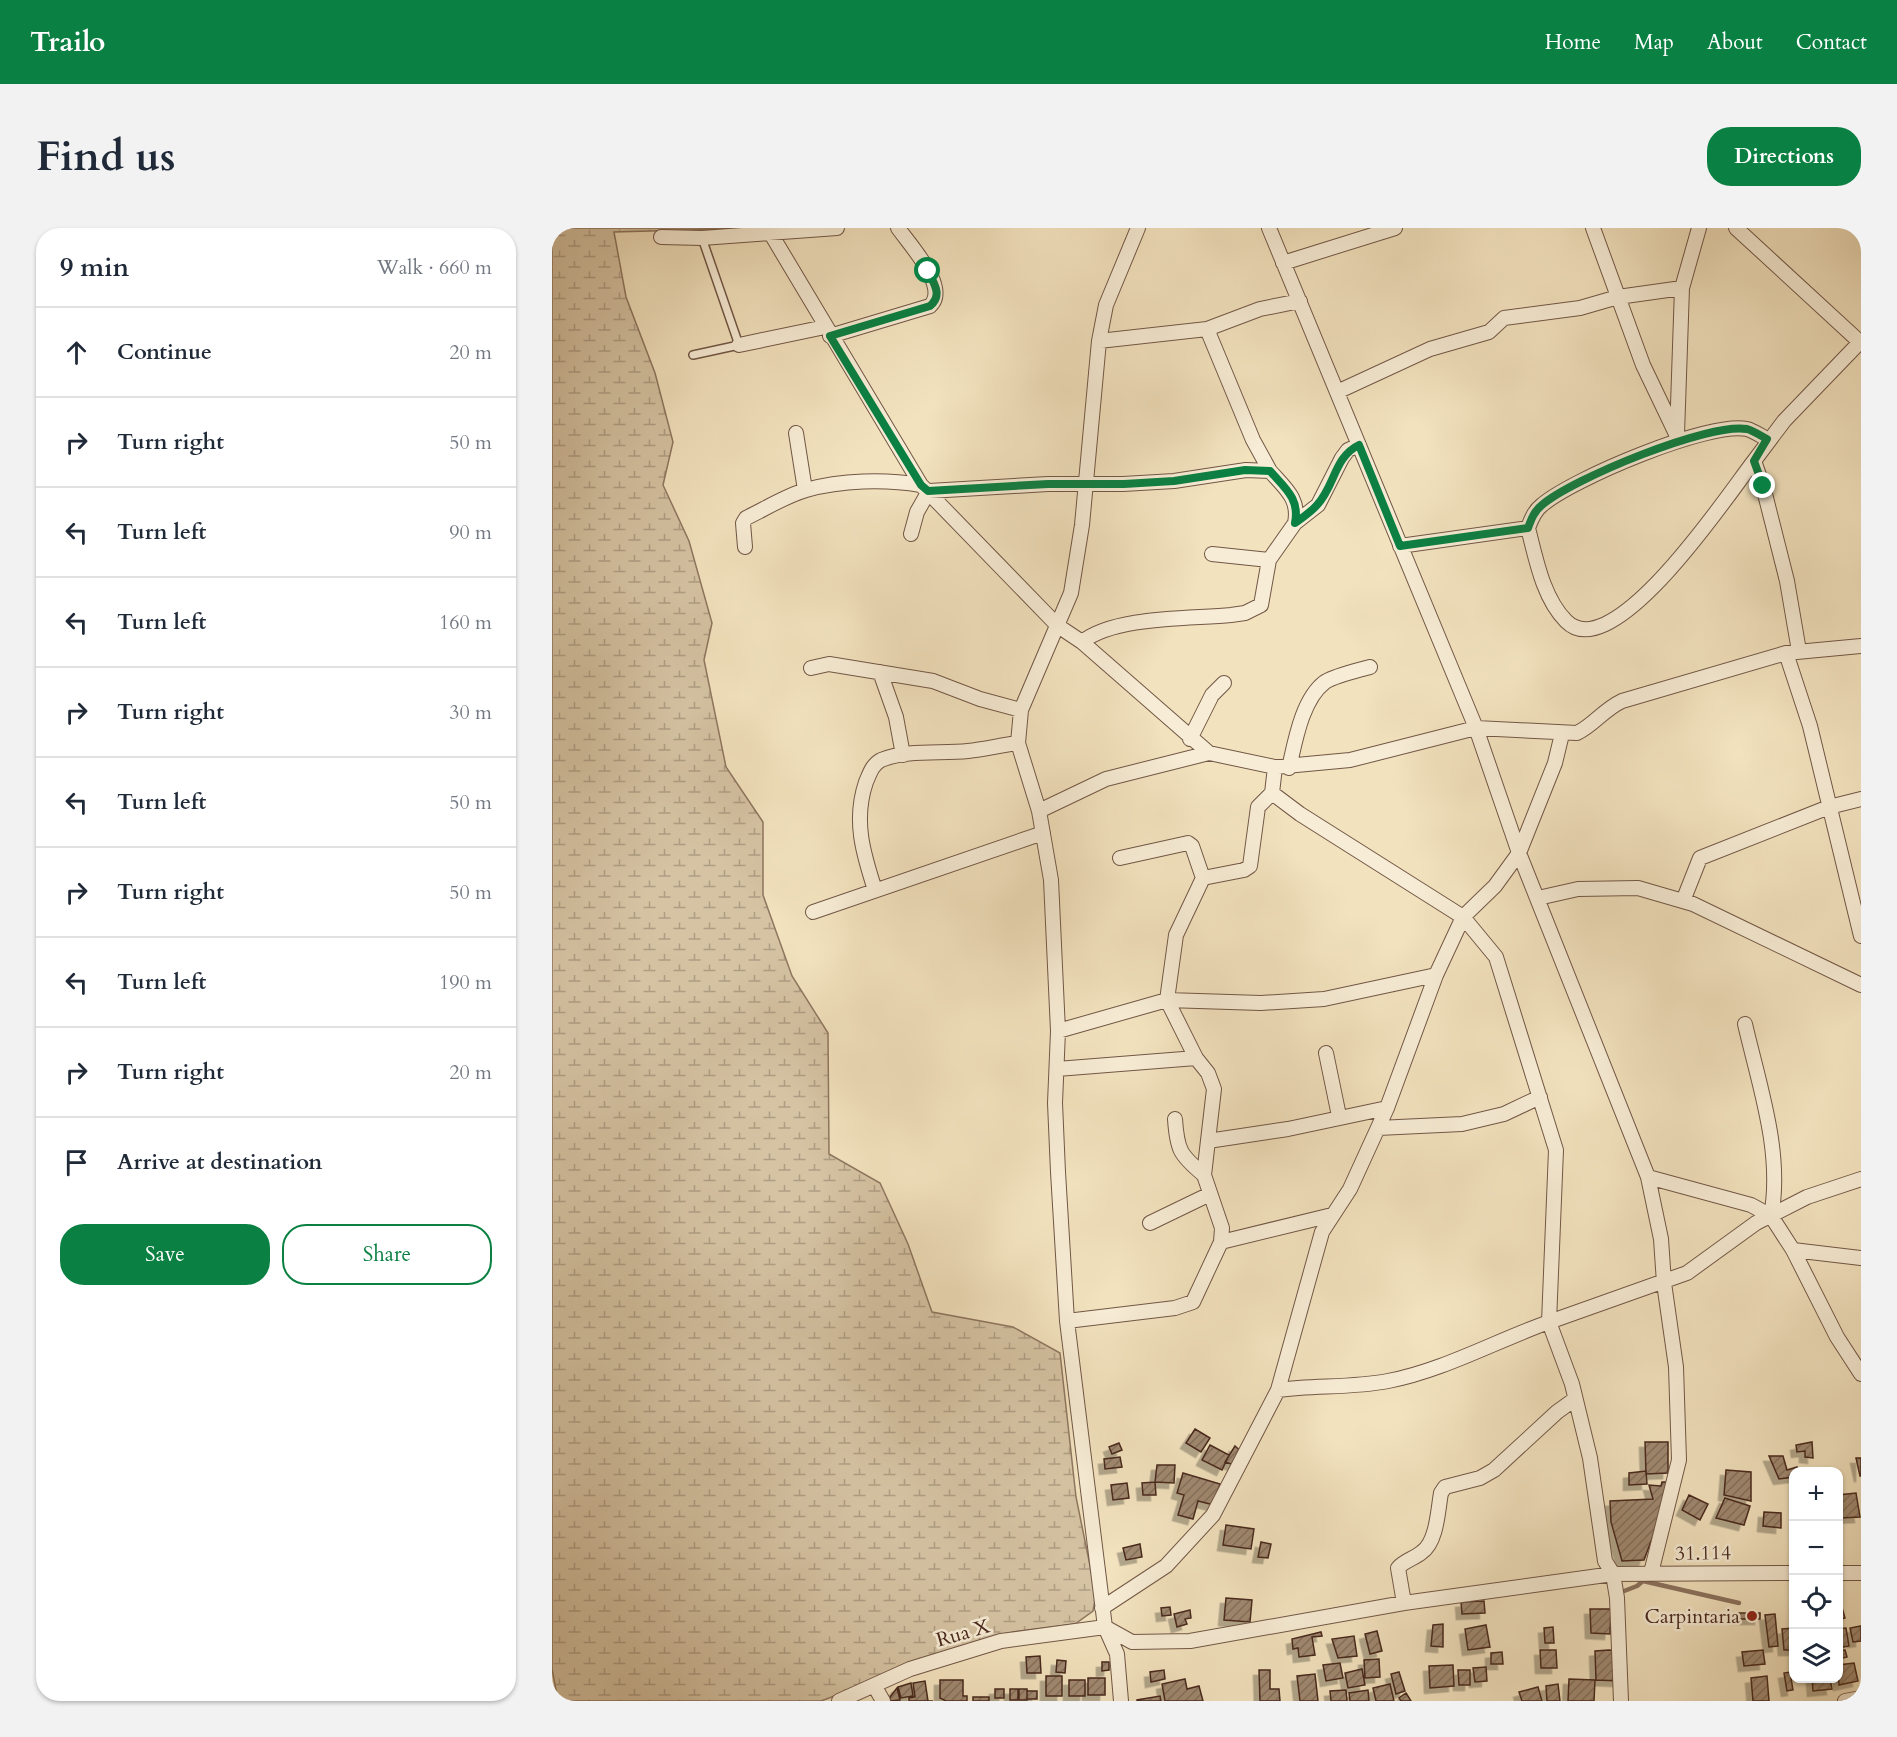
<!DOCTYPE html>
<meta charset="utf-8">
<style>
body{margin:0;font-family:Cardo,serif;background:#f2f2f3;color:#1f2937}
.controls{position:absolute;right:18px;bottom:18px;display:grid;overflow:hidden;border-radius:12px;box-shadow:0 2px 4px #0004}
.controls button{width:54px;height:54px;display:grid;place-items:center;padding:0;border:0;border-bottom:2px solid #e0e1e3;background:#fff;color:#1f2937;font:30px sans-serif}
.stop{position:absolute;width:18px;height:18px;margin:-14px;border:4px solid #0b8043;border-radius:50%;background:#fff}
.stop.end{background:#0b8043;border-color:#fff;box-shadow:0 2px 6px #0008}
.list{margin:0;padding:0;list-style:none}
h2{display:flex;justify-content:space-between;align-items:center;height:78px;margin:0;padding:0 24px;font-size:26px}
h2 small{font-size:20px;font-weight:400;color:#747a83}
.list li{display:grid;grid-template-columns:39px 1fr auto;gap:18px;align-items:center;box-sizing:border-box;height:90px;padding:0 24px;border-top:2px solid #e0e1e3}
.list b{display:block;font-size:22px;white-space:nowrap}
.list em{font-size:20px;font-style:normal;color:#747a83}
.actions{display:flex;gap:12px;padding:18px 24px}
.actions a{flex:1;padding:14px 0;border:2px solid #0b8043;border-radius:24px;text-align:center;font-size:21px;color:#0b8043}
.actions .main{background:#0b8043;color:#fff}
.icon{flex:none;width:33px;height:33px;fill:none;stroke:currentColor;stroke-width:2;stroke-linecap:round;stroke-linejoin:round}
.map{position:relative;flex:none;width:1309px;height:1473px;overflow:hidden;border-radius:24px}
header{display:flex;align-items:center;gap:36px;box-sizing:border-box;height:84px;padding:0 30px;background:#0b8043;color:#fff}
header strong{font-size:28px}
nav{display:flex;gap:33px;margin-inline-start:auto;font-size:21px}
.intro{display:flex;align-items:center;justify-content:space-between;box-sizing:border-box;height:144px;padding:0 36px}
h1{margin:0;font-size:42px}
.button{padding:15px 27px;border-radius:24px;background:#0b8043;color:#fff;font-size:21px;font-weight:700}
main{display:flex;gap:36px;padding:0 36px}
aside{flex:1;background:#fff;border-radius:24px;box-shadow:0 2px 4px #0004}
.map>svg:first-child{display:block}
.wetland{fill:url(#wetland-marsh);stroke:#8e7660;stroke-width:1.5}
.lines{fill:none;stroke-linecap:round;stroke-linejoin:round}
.stream{stroke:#8b725e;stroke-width:4.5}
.building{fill:url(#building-hatch);stroke:#48291e;stroke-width:1.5;filter:url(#shadow)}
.service-casing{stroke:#725746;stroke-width:10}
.minor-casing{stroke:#725746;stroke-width:16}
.service{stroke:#f7ecd5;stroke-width:7}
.minor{stroke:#f7ecd5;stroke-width:14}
.route{stroke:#0b8043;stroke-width:8}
.poi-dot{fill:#8f2418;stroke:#f7ecd5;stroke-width:2}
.labels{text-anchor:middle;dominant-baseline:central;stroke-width:5;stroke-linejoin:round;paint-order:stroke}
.street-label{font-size:20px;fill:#48291e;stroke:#f7ecd5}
.poi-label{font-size:20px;fill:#48291e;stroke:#f7ecd5;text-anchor:end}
</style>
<header>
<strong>Trailo</strong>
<nav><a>Home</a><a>Map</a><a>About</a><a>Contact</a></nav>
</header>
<div class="intro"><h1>Find us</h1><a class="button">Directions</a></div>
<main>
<aside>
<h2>9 min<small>Walk · 660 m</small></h2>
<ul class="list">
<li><svg class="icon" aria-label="ahead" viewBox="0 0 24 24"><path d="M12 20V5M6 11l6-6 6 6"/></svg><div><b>Continue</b></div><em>20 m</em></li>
<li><svg class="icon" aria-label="right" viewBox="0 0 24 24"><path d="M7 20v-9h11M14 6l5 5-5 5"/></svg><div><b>Turn right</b></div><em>50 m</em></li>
<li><svg class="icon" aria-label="left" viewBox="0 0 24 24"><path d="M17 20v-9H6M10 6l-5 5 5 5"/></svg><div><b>Turn left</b></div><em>90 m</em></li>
<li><svg class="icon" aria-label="left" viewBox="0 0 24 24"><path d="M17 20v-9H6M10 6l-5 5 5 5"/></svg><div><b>Turn left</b></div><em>160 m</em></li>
<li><svg class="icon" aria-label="right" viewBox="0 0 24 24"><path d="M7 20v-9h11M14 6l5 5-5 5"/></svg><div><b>Turn right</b></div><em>30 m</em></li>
<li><svg class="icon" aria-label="left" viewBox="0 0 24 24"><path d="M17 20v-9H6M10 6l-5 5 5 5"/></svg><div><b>Turn left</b></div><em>50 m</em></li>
<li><svg class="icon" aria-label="right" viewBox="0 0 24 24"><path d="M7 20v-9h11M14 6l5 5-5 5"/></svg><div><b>Turn right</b></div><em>50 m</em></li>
<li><svg class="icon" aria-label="left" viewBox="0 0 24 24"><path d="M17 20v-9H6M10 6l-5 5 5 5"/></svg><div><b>Turn left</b></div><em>190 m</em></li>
<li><svg class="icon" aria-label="right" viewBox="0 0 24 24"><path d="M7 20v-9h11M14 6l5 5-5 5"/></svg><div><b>Turn right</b></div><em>20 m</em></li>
<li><svg class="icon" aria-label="arrive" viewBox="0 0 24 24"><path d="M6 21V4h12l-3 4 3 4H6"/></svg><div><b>Arrive at destination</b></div></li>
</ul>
<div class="actions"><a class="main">Save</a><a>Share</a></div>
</aside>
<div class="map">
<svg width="1309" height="1473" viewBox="0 0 1309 1473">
<defs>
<pattern id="wetland-marsh" width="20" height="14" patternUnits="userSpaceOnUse" patternTransform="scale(1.5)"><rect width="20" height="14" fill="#d5c3a3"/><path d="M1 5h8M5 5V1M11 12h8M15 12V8" fill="none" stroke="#af9e84"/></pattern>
<pattern id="building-hatch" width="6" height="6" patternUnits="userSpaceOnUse" patternTransform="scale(1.5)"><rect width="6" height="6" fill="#a08971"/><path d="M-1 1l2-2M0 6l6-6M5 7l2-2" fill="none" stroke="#84705c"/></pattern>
<filter id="shadow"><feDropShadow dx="-5.5" dy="5.5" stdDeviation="0" flood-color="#0004"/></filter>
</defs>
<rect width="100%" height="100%" fill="#f2e2be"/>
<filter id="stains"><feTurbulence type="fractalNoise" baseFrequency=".00333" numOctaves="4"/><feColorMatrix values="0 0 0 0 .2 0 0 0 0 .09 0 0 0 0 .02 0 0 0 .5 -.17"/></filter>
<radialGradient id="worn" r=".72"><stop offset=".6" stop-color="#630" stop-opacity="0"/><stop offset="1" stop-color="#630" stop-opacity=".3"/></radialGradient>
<path class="wetland" d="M0 0H205L62 4 74 69 103 145 121 214 111 257 137 313 160 395 152 432 174 539 211 594V667L240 748 276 805 277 926 328 955 356 1016 380 1084 461 1099 508 1125 524 1269 544 1367 541 1383 523 1396 461 1404 348 1438 320 1454 269 1473H6L0 1441Z"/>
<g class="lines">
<path class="stream" d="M1067 1365 1085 1358 1091 1353 1187 1375"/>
</g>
<path class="building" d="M643 1201 658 1210 649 1224 634 1215Z
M1093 1214H1116V1245L1094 1246Z
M1260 1214 1261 1230 1253 1229V1223L1245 1224 1244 1217Z
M567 1215 570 1222 560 1226 557 1219Z
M658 1217 677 1227 670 1242 650 1232Z
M683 1218 692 1226 682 1237 673 1234Z
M1217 1228H1231L1235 1242 1245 1239 1247 1244H1242V1249L1227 1251Z
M568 1229 570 1239 553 1241 552 1231Z
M1304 1230H1309V1248H1308Z
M605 1237H623L622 1255 603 1254Z
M1174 1242 1199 1244V1273L1172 1267Z
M1094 1243 1095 1256 1077 1257V1245Z
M631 1245 668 1256 662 1277 646 1273 641 1291 626 1287 632 1267 625 1265Z
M603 1254 604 1267H591L590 1255Z
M1110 1254H1115L1113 1276 1092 1332 1070 1333 1059 1294 1058 1273 1101 1271 1097 1257 1109 1258Z
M575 1255 577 1270 561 1272 559 1257Z
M1304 1265 1308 1289 1289 1290 1286 1267Z
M1137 1267 1156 1276 1148 1292 1130 1282Z
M1173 1270 1198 1278 1192 1297 1164 1290Z
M1212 1284 1229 1285V1300L1211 1298Z
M674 1297 702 1301 699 1321 671 1317Z
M709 1314 719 1316 716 1330 706 1329Z
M588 1316 590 1329 574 1332 571 1320Z
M674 1370 700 1372 698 1394 672 1392Z
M932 1373 933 1385 910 1386 909 1374Z
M1288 1373 1293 1390 1286 1392V1374Z
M618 1379 619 1387 610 1388 609 1380Z
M1038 1381H1059L1058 1406 1039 1405Z
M638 1382 639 1390 633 1391 635 1396 625 1399 622 1386Z
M1184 1385H1208V1391H1184Z
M1223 1386 1226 1418 1217 1419 1213 1387Z
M891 1396V1419L879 1418 881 1397Z
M934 1397 938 1419 916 1422 913 1401Z
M1309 1398V1413L1301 1414 1298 1400Z
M1001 1399 1002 1415H993L992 1400Z
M1242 1400V1422H1232L1230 1401Z
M1294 1400 1297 1418 1286 1420V1401Z
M825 1403 830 1423 818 1426 813 1406Z
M769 1404 770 1408 760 1409 763 1427 747 1429 746 1420 741 1421 740 1411Z
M802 1408 805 1428 786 1430 780 1411Z
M988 1422H1004L1005 1440H989Z
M1057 1422 1064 1423 1067 1453 1044 1452 1043 1423Z
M1211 1422 1213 1436 1192 1438 1190 1424Z
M1293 1422 1295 1429 1286 1431V1423Z
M950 1424 951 1436H939V1425Z
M488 1428 489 1445H475L474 1429Z
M827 1431 828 1449 813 1450 812 1432Z
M505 1432 514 1433 513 1445 504 1444Z
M550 1434H557V1442L550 1443Z
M788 1435 791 1450 774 1453 771 1437Z
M1302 1435 1306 1453 1287 1457 1286 1437Z
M901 1437 902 1458 878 1460 877 1438Z
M934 1439 935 1453 923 1454 921 1440Z
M810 1441 813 1457 796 1460 793 1445Z
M612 1442 613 1451 599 1454 598 1444Z
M707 1442H718V1461H727L728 1473H708Z
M906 1442H918V1457H907Z
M847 1444 853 1463 844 1466 839 1446Z
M1238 1444 1241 1462 1235 1463 1232 1445Z
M763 1446 766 1473H748L745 1448Z
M494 1448H510V1468H494Z
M1215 1448 1217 1473H1201L1199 1450Z
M536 1450H553V1467H536Z
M1260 1450H1278L1280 1461 1261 1463Z
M633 1451 635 1461 647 1458 651 1473H613L610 1456Z
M1017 1451 1043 1452 1042 1473H1016Z
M388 1452H411V1468H415V1473H394L388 1470Z
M517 1452H533V1468H517Z
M373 1453 376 1473H381H357V1470L363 1469 361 1455Z
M359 1455 361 1468 349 1470 346 1459Z
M838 1456 842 1473H824L821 1460Z
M1006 1456 1008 1473H995L994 1458Z
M986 1459 990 1473H970L967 1464Z
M345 1460 348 1472 338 1473V1469Z
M443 1461H452V1470H443Z
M458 1461H466V1472H458Z
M467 1461H475V1472H467Z
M794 1462 795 1473H779L778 1463Z
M816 1462 817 1473H798L797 1465Z
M475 1463H485V1471H475Z
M854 1465 859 1473H849L847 1470Z
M608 1468 609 1473H585V1472Z
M421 1469H437V1473H421Z"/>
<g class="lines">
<defs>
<path id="service" d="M141 127 187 117 150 10"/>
<path id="minor" d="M1041 0 1091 137 1125 208
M1184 0 1309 115
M219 6 369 257 506 398 530 414 657 525 723 539 720 565 748 586 911 689 944 729 1004 922 997 1094C946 1112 890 1143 836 1153 800 1160 762 1157 726 1162
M109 9 150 10 285 0
M731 35 843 0
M655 101 701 212 718 243
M278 108 378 78C398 60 358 17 346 0
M547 113 655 101 708 81 748 73
M187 117 273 99
M785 164 878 121 937 104 952 90 1028 80 1066 69 1130 60
M244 205 253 262
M1125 206 1130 60 1147 0
M1215 211C1209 208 1202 203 1195 201 1157 193 1020 251 990 277 982 283 979 292 976 300 984 331 991 370 1014 393 1061 441 1177 265 1202 233L1232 193 1309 113
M1202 233 1211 258 1235 353 1247 423
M359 306 365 284 377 263 496 256H571L622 253 694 242 718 243C733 260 748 271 743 295
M848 318 976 300
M193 319 191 295 194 290C213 281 233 268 254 262 289 252 333 251 369 257
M660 326 717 332
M530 414C563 388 637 391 679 387L693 385 709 377 717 332 743 295 766 277 790 230 796 222 807 217
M1234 425 1258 498 1309 708
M259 440 277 436 381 453 428 471 469 482
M328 444 344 489 351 527
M1010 506 1003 535 967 625 1096 949 1199 977 1219 988 1241 1022 1285 1109 1309 1146
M638 511 660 467 672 455
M723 539 798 532 924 500 1025 505C1042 497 1051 482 1070 473L1234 425 1309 418
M737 540C743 514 750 471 773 454 785 447 804 443 818 439
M487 583 554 551 657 525
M568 630 636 615 640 618 651 650
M323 662C311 625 301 592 314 554 318 545 320 537 329 532 355 521 389 526 416 523 433 521 450 517 466 515
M986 670 1026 661 1086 660 1141 676 1309 757
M1131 673 1148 630 1277 579 1309 571
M261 684 491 605
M1193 796C1207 857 1231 925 1219 988
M506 803 615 772 709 775 772 771 884 747
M774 825 787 888
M505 841 644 830
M623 891C625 922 628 927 652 947
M826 900 910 896 952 886 988 869
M656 913 736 901 835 880
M1096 949 1109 1011 1112 1055 1124 1139 1127 1232 1099 1345
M598 995 658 966
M669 1014 780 987
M1241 1022 1309 1030
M515 1093 623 1080 641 1074 669 1014 670 1000 652 947 662 861 656 845 644 830 615 772 624 707 651 650 692 642 698 638 706 579 720 565
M1286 1345H1309
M852 1375 846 1340C853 1332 862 1331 870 1324 885 1314 886 1281 889 1265L893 1259 928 1250 942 1242 1005 1184 1023 1171
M550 1380 614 1338 661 1287 726 1162 770 1004 798 961 835 880 884 747 911 689 943 658 967 625 924 500 717 0
M553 1399 580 1414 638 1413 852 1375 1061 1346 1242 1345
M323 1459 331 1473
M287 1473 358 1441 449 1413 553 1399
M569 1473 565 1426 553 1399 515 1093 506 944 503 875 506 803 499 652 487 583 466 515 469 482 519 365 530 297 547 113 554 77 586 0
M1069 1473 1065 1370 1061 1346 1053 1333 1038 1230 1020 1156 997 1094 1135 1045 1204 995 1255 969 1309 951
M1293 1473 1309 1470"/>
</defs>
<use href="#service" class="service-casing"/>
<use href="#minor" class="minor-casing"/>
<use href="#service" class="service"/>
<use href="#minor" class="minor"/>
</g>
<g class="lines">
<path class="route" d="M376 43C382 56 391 67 378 78L278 108 369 257 376 263 496 256H572L622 253 693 242 718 243C733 260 748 271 743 295 750 290 759 284 765 277 783 258 782 229 807 217L848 318 976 300C979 292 982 283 990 277 1020 251 1157 194 1195 201 1202 203 1209 208 1215 211L1202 233 1211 258"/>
</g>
<circle class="poi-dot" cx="1200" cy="1388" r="6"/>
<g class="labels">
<g class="street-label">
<text transform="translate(1151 1325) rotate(-1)">31.114</text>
<text transform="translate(411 1405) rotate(-16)">Rua X</text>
</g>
<g class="poi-label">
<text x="1188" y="1388">Carpintaria</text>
</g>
</g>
<rect width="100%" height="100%" filter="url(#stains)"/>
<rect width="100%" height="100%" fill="url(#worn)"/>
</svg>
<div class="controls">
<button>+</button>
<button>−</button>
<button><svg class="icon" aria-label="locate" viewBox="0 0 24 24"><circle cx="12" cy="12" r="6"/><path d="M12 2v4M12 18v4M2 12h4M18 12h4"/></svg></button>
<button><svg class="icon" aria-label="layers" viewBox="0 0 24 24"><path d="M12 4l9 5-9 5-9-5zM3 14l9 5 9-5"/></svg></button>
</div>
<div class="stop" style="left:376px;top:43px"></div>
<div class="stop end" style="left:1211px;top:258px"></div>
</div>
</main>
